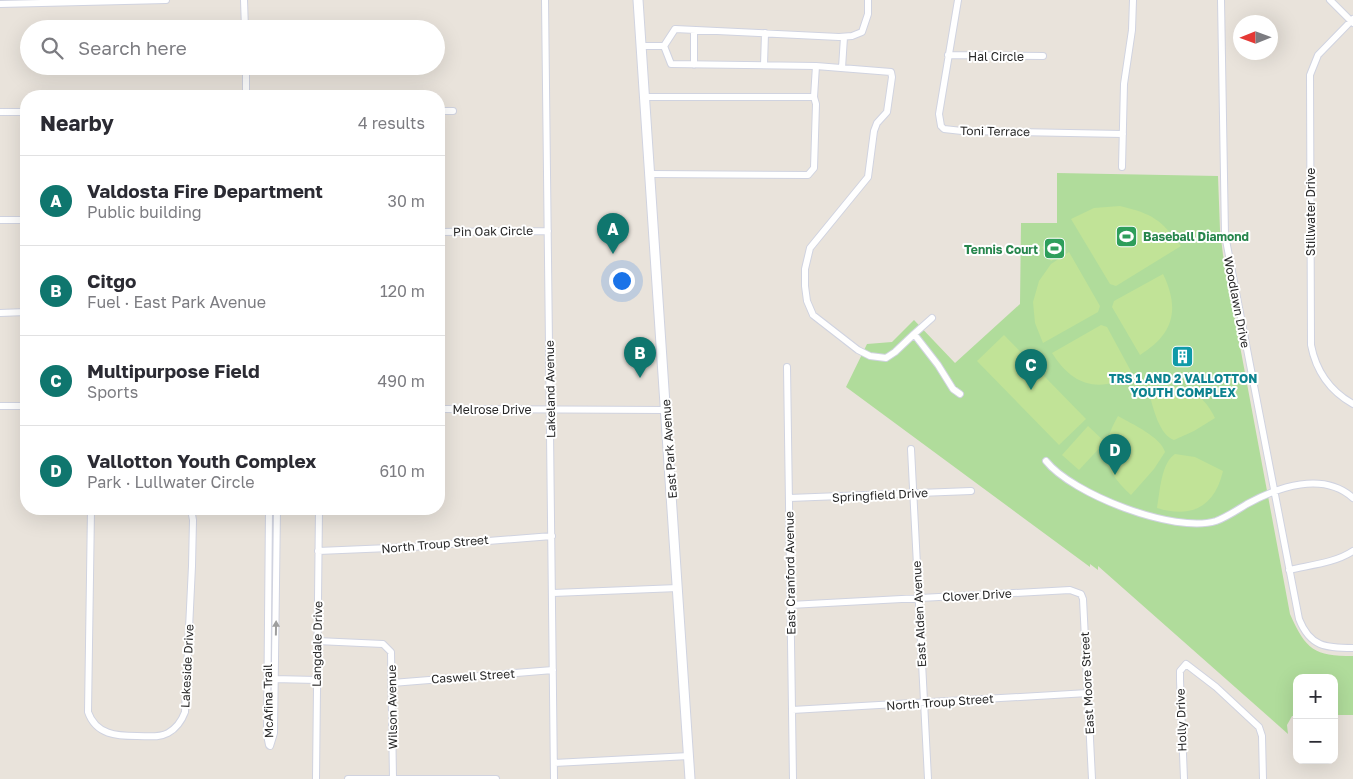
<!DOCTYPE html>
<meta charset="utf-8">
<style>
body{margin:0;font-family:"Golos Text",sans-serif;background:#f7f7f7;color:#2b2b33}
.controls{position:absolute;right:15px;bottom:15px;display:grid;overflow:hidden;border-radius:10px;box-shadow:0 5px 20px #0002}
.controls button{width:45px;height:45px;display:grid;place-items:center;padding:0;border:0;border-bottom:1px solid #e1e1e2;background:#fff;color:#2b2b33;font:25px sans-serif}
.compass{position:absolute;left:1233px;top:15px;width:45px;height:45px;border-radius:50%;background:#fff;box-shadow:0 5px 20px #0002;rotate:269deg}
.you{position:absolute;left:621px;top:280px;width:18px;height:18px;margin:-12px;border:4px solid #fff;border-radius:50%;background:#1a73e8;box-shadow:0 0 0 8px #1a73e833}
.badge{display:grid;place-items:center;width:32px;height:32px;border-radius:50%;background:#0f766e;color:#fff;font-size:16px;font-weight:700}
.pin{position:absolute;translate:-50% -41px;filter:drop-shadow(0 1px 2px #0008)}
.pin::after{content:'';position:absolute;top:26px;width:18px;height:15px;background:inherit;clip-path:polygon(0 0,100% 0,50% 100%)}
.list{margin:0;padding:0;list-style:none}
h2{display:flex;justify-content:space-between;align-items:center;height:65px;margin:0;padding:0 20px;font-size:21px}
h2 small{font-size:16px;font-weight:400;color:#7c7c81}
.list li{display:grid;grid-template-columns:32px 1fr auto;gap:15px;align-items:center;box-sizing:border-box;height:90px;padding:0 20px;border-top:1px solid #e1e1e2}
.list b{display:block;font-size:19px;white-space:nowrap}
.list p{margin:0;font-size:16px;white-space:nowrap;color:#7c7c81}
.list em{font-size:16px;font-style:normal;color:#7c7c81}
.icon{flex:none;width:28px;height:28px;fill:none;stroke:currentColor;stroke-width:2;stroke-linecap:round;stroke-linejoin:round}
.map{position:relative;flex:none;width:1353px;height:779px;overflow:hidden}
.search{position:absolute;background:#fff;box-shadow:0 5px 20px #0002;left:20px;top:20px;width:425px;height:55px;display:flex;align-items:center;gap:12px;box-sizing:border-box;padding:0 18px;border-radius:28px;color:#7c7c81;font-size:19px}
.panel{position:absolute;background:#fff;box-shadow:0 5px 20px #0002;left:20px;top:90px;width:425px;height:425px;border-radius:20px}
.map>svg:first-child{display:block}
.green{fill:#b0dc9b}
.pitch{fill:#c1e397}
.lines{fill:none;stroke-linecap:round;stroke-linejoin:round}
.street-casing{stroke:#d0d3e0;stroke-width:8}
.secondary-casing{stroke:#d0d3e0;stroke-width:11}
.street{stroke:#fff;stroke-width:6}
.secondary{stroke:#fff;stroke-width:9}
.oneway{fill:#9e9e9e}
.labels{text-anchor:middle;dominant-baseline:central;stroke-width:4;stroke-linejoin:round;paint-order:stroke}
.street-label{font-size:12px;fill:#282828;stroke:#fff}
.leisure-label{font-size:12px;font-weight:bold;fill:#27864d;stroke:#fff;text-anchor:start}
.culture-label{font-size:12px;font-weight:bold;fill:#0d838f;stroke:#fff}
</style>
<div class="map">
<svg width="1353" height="779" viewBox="0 0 1353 779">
<rect width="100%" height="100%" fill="#e9e3db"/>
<path class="green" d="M1057 173 1218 176 1220 230 1223 255 1290 614C1306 650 1314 656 1353 656V715H1334V678H1297V716H1292L1287 725 1288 734 1098 566V570L1090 564V567L846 387 867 344 892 342 914 320 955 363 1020 304 1021 223H1057Z"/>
<path class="pitch" d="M1120 206C1153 214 1160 219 1181 246L1116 286 1110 284 1071 219 1094 208Z
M1058 237 1066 252 1051 261 1042 247Z
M1069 252 1100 306 1098 312 1043 343 1035 323 1033 302 1039 281 1051 264Z
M1163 274C1180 309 1174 334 1140 355L1112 307 1114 301Z
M1101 325 1107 327 1133 375C1098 393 1073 386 1052 353Z
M1004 335 1086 419 1059 445 977 361Z
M1175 387C1195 391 1206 399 1215 418L1194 431 1174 440C1159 435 1153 407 1149 393L1161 388Z
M1118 416C1132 424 1161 437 1165 452L1154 469 1131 495C1103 470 1099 449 1118 416Z
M1088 426 1105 442 1079 470 1062 455Z
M1175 454 1195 457 1223 471C1215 506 1192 519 1157 508 1160 492 1161 463 1175 454Z"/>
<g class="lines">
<defs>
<path id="street" d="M244 0 245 29
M545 0 554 779
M958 0 939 114 941 126 944 129 962 131 1123 134
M1221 0 1225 235 1299 619C1310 647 1326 648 1353 648
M1330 0 1353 23
M0 4 166 0
M1353 19 1318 55 1310 75 1311 345C1316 371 1330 391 1353 404
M641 46H664L675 29 839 37 852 36 862 32 868 14V0
M664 46 671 64 816 66
M948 55 1043 56
M694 65V30
M764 65 765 33
M246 66V96
M842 68 844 37
M645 97H814L816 66 891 72 892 77 887 112 877 123 874 131 868 177 810 248 805 269V286L807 301 813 315 858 350 870 356 886 358 895 352 914 334
M439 111H453
M0 112H26
M1122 167 1124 84 1132 30 1133 0
M650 174 808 175 814 168 816 104 814 97
M0 220H26
M439 232 548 231
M0 313 26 312
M932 318 914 334 938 365 953 389 960 394
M787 367 793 779
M0 406H26
M439 409 666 410
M911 449 928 779
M1046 461C1072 494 1175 534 1216 521 1227 517 1237 510 1247 504 1278 487 1323 471 1353 498
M789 498 971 491
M91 509 88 712C96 735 117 736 137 736 148 736 159 738 168 733 177 728 182 720 185 712L192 566 193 520 191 509
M269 509 267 735 269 745
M318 551 413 547 552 536
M1289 570C1310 565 1335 563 1353 551
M553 593 678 588
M790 605 1070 590 1081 594 1083 599 1092 779
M317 641 383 644 391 652 393 779
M273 679 317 680
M392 683 553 670
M792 710 1088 693
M270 746 274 733 277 509
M554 763 689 756
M316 779 319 509
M348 779H496
M1184 779 1180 680V671L1186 664 1216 687 1259 727 1262 736 1263 779"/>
<path id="secondary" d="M638 0 690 779"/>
</defs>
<use href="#street" class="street-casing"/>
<use href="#secondary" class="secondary-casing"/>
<use href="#street" class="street"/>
<use href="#secondary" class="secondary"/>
</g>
<defs><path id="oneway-solid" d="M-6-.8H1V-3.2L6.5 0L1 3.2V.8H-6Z" transform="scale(1.25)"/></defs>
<use class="oneway" href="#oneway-solid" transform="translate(276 628) rotate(-89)"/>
<defs>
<symbol id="stadium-square" viewBox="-11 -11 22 22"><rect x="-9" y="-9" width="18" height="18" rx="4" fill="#2e9e5b" stroke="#fff"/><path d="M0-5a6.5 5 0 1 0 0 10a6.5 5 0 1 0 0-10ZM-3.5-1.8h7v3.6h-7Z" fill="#fff"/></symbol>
<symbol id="building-square" viewBox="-11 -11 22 22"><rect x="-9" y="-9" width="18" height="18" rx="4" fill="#0f9aa8" stroke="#fff"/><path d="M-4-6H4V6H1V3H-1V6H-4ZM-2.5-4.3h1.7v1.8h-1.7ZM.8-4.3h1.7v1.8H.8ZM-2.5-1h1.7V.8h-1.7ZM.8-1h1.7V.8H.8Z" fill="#fff"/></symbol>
</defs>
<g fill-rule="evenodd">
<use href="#stadium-square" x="1114" y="224" width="25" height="25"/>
<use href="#stadium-square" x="1042" y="236" width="25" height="25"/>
<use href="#building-square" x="1170" y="344" width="25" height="25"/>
</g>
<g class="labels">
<g class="street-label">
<text x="996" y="56">Hal Circle</text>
<text transform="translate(995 131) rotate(1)">Toni Terrace</text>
<text transform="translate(1310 212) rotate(-90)">Stillwater Drive</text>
<text transform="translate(493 231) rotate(-1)">Pin Oak Circle</text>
<text transform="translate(1237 302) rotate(79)">Woodlawn Drive</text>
<text transform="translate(550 389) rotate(-91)">Lakeland Avenue</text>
<text x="492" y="409">Melrose Drive</text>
<text transform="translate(669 449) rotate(-94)">East Park Avenue</text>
<text transform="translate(880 495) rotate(-3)">Springfield Drive</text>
<text transform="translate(435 544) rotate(-5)">North Troup Street</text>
<text transform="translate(790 573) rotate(-91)">East Cranford Avenue</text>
<text transform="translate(977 595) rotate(-3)">Clover Drive</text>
<text transform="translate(919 614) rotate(-93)">East Alden Avenue</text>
<text transform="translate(317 644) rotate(-89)">Langdale Drive</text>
<text transform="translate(187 666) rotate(-87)">Lakeside Drive</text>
<text transform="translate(473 676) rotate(-4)">Caswell Street</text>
<text transform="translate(1087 683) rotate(-93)">East Moore Street</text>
<text transform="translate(268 701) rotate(-91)">McAfina Trail</text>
<text transform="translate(940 702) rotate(-4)">North Troup Street</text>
<text transform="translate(392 707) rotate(-91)">Wilson Avenue</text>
<text transform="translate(1181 720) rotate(-92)">Holly Drive</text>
</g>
<g class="leisure-label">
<text x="1143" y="236">Baseball Diamond</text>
<text x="1038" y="249" text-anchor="end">Tennis Court</text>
</g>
<g class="culture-label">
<text x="1183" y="378">TRS 1 AND 2 VALLOTTON<tspan x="1183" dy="14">YOUTH COMPLEX</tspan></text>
</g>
</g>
</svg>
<div class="controls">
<button>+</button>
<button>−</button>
</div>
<svg class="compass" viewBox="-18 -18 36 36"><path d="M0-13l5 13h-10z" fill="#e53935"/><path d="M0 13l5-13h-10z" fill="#7c7c81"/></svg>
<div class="you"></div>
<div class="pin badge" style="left:613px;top:254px">A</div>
<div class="pin badge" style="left:640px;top:378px">B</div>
<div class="pin badge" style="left:1031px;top:390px">C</div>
<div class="pin badge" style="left:1115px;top:475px">D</div>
<div class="search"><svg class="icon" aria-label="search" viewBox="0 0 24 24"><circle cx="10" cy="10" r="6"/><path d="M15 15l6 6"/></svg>Search here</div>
<section class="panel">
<h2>Nearby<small>4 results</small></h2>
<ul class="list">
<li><span class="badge">A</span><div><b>Valdosta Fire Department</b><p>Public building</p></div><em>30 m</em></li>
<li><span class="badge">B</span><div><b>Citgo</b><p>Fuel · East Park Avenue</p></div><em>120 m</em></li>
<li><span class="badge">C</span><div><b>Multipurpose Field</b><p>Sports</p></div><em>490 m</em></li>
<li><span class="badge">D</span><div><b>Vallotton Youth Complex</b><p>Park · Lullwater Circle</p></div><em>610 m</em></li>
</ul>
</section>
</div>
